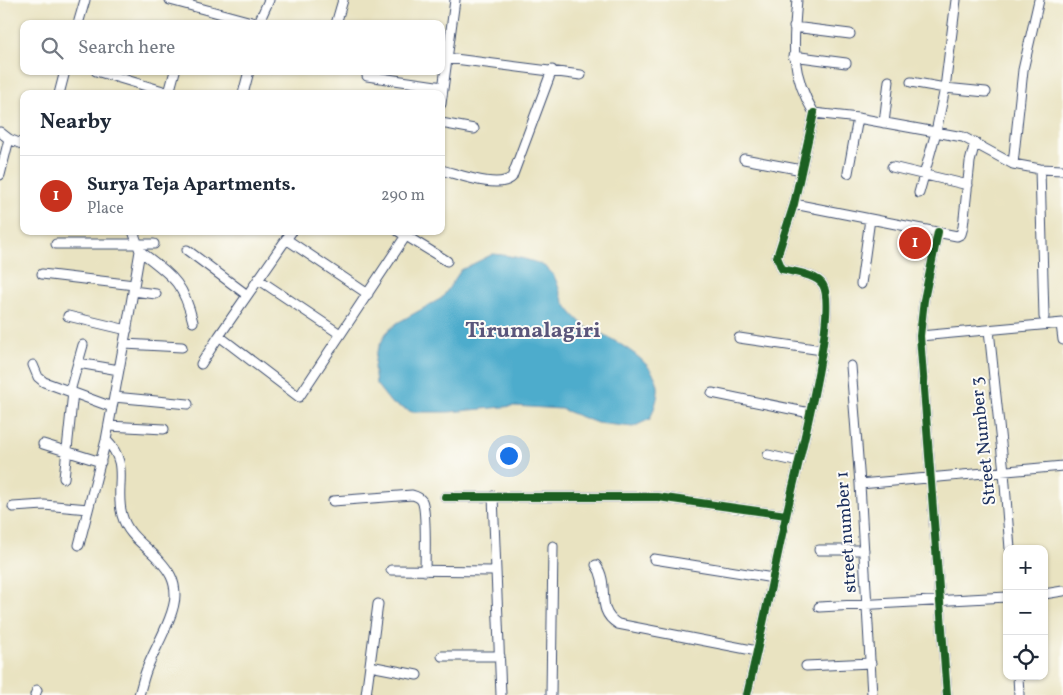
<!DOCTYPE html>
<meta charset="utf-8">
<style>
body{margin:0;font-family:Vollkorn,serif;background:#f2f2f3;color:#1f2937}
.controls{position:absolute;right:15px;bottom:15px;display:grid;overflow:hidden;border-radius:10px;box-shadow:0 1px 4px #0004}
.controls button{width:45px;height:45px;display:grid;place-items:center;padding:0;border:0;border-bottom:1px solid #e0e1e3;background:#fff;color:#1f2937;font:25px sans-serif}
.you{position:absolute;left:508px;top:455px;width:18px;height:18px;margin:-12px;border:4px solid #fff;border-radius:50%;background:#1a73e8;box-shadow:0 0 0 8px #1a73e833}
.badge{display:grid;place-items:center;width:32px;height:32px;border-radius:50%;background:#c8321e;color:#fff;font-size:16px;font-weight:700}
.pin{position:absolute;translate:-50% -50%;border:2px solid #fff;box-shadow:0 1px 5px #0006}
.list{margin:0;padding:0;list-style:none}
h2{display:flex;justify-content:space-between;align-items:center;height:65px;margin:0;padding:0 20px;font-size:21px}
h2 small{font-size:16px;font-weight:400;color:#747a83}
.list li{display:grid;grid-template-columns:32px 1fr auto;gap:15px;align-items:center;box-sizing:border-box;height:80px;padding:0 20px;border-top:1px solid #e0e1e3}
.list b{display:block;font-size:19px;white-space:nowrap}
.list p{margin:0;font-size:16px;white-space:nowrap;color:#747a83}
.list em{font-size:16px;font-style:normal;color:#747a83}
.icon{flex:none;width:28px;height:28px;fill:none;stroke:currentColor;stroke-width:2;stroke-linecap:round;stroke-linejoin:round}
.map{position:relative;flex:none;width:1063px;height:695px;overflow:hidden}
.search{position:absolute;background:#fff;box-shadow:0 1px 4px #0004;left:20px;top:20px;width:425px;height:55px;display:flex;align-items:center;gap:12px;box-sizing:border-box;padding:0 18px;border-radius:10px;color:#747a83;font-size:19px}
.panel{position:absolute;background:#fff;box-shadow:0 1px 4px #0004;left:20px;top:90px;width:425px;height:145px;border-radius:10px}
.map>svg:first-child{display:block}
.water{fill:#4eaccc;stroke:#346e95}
.lines{fill:none;stroke-linecap:round;stroke-linejoin:round}
.minor-casing{stroke:#3a4a6d;stroke-width:11}
.minor{stroke:#fff;stroke-width:9}
.cycleway-casing{stroke:#fdfcf7;stroke-width:11}
.cycleway{stroke:#1b5e20;stroke-width:8}
.labels{text-anchor:middle;dominant-baseline:central;stroke-width:4;stroke-linejoin:round;paint-order:stroke}
.street-label{font-size:18px;fill:#1b2f5e;stroke:#fdfcf7}
.district-label{font-size:22px;font-weight:bold;fill:#5a567b;stroke:#fdfcf7}
</style>
<div class="map">
<svg width="1063" height="695" viewBox="0 0 1063 695">
<rect width="100%" height="100%" fill="#fdfcf7"/>
<filter id="ink" filterUnits="userSpaceOnUse"><feTurbulence type="fractalNoise" baseFrequency=".02" numOctaves="2"/><feDisplacementMap in="SourceGraphic" scale="10" xChannelSelector="R" yChannelSelector="G"/><feConvolveMatrix kernelMatrix="1 2 1 2 8 2 1 2 1" color-interpolation-filters="sRGB"/></filter>
<filter id="wash" filterUnits="userSpaceOnUse"><feTurbulence type="fractalNoise" baseFrequency=".0096" numOctaves="4" result="noise"/><feDisplacementMap in="SourceGraphic" scale="20" xChannelSelector="R" yChannelSelector="G"/><feGaussianBlur stdDeviation="1.12" result="paint"/><feColorMatrix in="noise" values="0 0 0 0 0 0 0 0 0 0 0 0 0 0 0 0 0 1.4 0 .05"/><feComposite in="paint" operator="in"/></filter>
<g filter="url(#wash)">
<rect width="100%" height="100%" fill="#e9e3c1"/>
<path class="water" d="M493 254C507 255 538 260 548 269 558 278 558 289 563 300 567 309 580 323 589 329 594 332 601 333 606 336 624 346 654 363 658 386 659 397 654 409 650 419L633 427 597 423 561 409 514 406 449 412H412L391 403 376 384 374 367 376 353 386 333 397 323 442 298 461 270Z"/>
</g>
<g filter="url(#ink)">
<g class="lines">
<defs>
<path id="minor" d="M170 0 259 24
M797 0C793 44 790 73 814 113L858 118 963 137 1013 164 1040 169 1063 170
M78 24 85 0
M258 24 269 0
M336 24 343 0
M794 27 850 34
M793 56 846 63
M447 58 581 75
M96 71 173 94
M367 76 443 87
M911 82 945 88 986 92
M169 93 175 71
M59 94 65 71
M243 94 249 71
M441 104 455 0
M441 123 474 129
M884 123 889 81
M0 132 9 139 24 145
M744 159 802 170
M1013 164 1023 70 1039 0
M892 167 968 185
M1040 169 1044 317
M441 170C458 174 499 190 512 177L552 70
M848 173 858 118
M0 175 9 139
M919 193 936 132 945 88 956 0
M794 204 957 236 961 234 963 227 970 162 975 142
M398 231 447 261
M938 232 924 300 920 336 947 695
M286 239 368 294
M56 244H154
M187 250 247 295
M140 251C172 276 183 281 193 322
M42 274 134 285
M258 279 340 334
M861 284 870 219
M133 291 156 294
M68 316 127 330
M1061 324 1063 340
M989 330 1004 472 1010 549
M219 336 292 231
M920 336 1063 323
M739 338 822 350
M124 344 182 347
M78 363 119 370
M201 364 219 336 299 397 409 231
M33 365 38 377 44 382 112 407
M851 366 860 484 872 695
M70 391 83 345
M712 393 810 413
M114 397 188 404
M109 426 164 429
M106 440C131 465 114 486 122 515 128 537 146 545 160 561 169 571 175 580 175 595 175 615 156 646 148 666 144 675 142 685 139 695
M43 444 101 462
M768 455 799 462
M64 478 73 392
M860 484 1063 466
M493 496 501 695
M445 497H658L786 515
M333 501 412 495C416 496 420 498 422 501 427 510 425 558 425 571
M13 507 44 505 88 509
M79 545 106 440 128 321 140 251 133 231
M819 550H864
M654 559 773 578
M596 565C611 586 594 610 618 624L757 651
M391 570 495 571
M1044 594 1063 591
M819 607 1007 597
M442 656H500
M370 666 417 675
M806 666 871 663
M1018 676 1019 695
M35 695 37 690
M366 695 378 604
M551 695 553 546
M747 695C761 636 773 576 786 516 794 479 839 312 823 285 817 274 793 272 782 269L777 257 794 204 814 113"/>
</defs>
<use href="#minor" class="minor-casing"/>
<use href="#minor" class="minor"/>
<defs>
<path id="cycleway" d="M938 232 924 300 920 336 947 695
M445 497H658L786 515
M747 695C761 636 773 576 786 516 794 479 839 312 823 285 817 274 793 272 782 269L777 257 794 204 814 113"/>
</defs>
<use href="#cycleway" class="cycleway-casing"/>
<use href="#cycleway" class="cycleway"/>
</g>
</g>
<g class="labels">
<g class="street-label">
<text transform="translate(984 441) rotate(-96)">Street Number 3</text>
<text transform="translate(847 532) rotate(-94)">street number 1</text>
</g>
<g class="district-label">
<text x="533" y="331">Tirumalagiri</text>
</g>
</g>
</svg>
<div class="controls">
<button>+</button>
<button>−</button>
<button><svg class="icon" aria-label="locate" viewBox="0 0 24 24"><circle cx="12" cy="12" r="6"/><path d="M12 2v4M12 18v4M2 12h4M18 12h4"/></svg></button>
</div>
<div class="you"></div>
<div class="pin badge" style="left:915px;top:243px">1</div>
<div class="search"><svg class="icon" aria-label="search" viewBox="0 0 24 24"><circle cx="10" cy="10" r="6"/><path d="M15 15l6 6"/></svg>Search here</div>
<section class="panel">
<h2>Nearby<small></small></h2>
<ul class="list">
<li><span class="badge">1</span><div><b>Surya Teja Apartments.</b><p>Place</p></div><em>290 m</em></li>
</ul>
</section>
</div>
